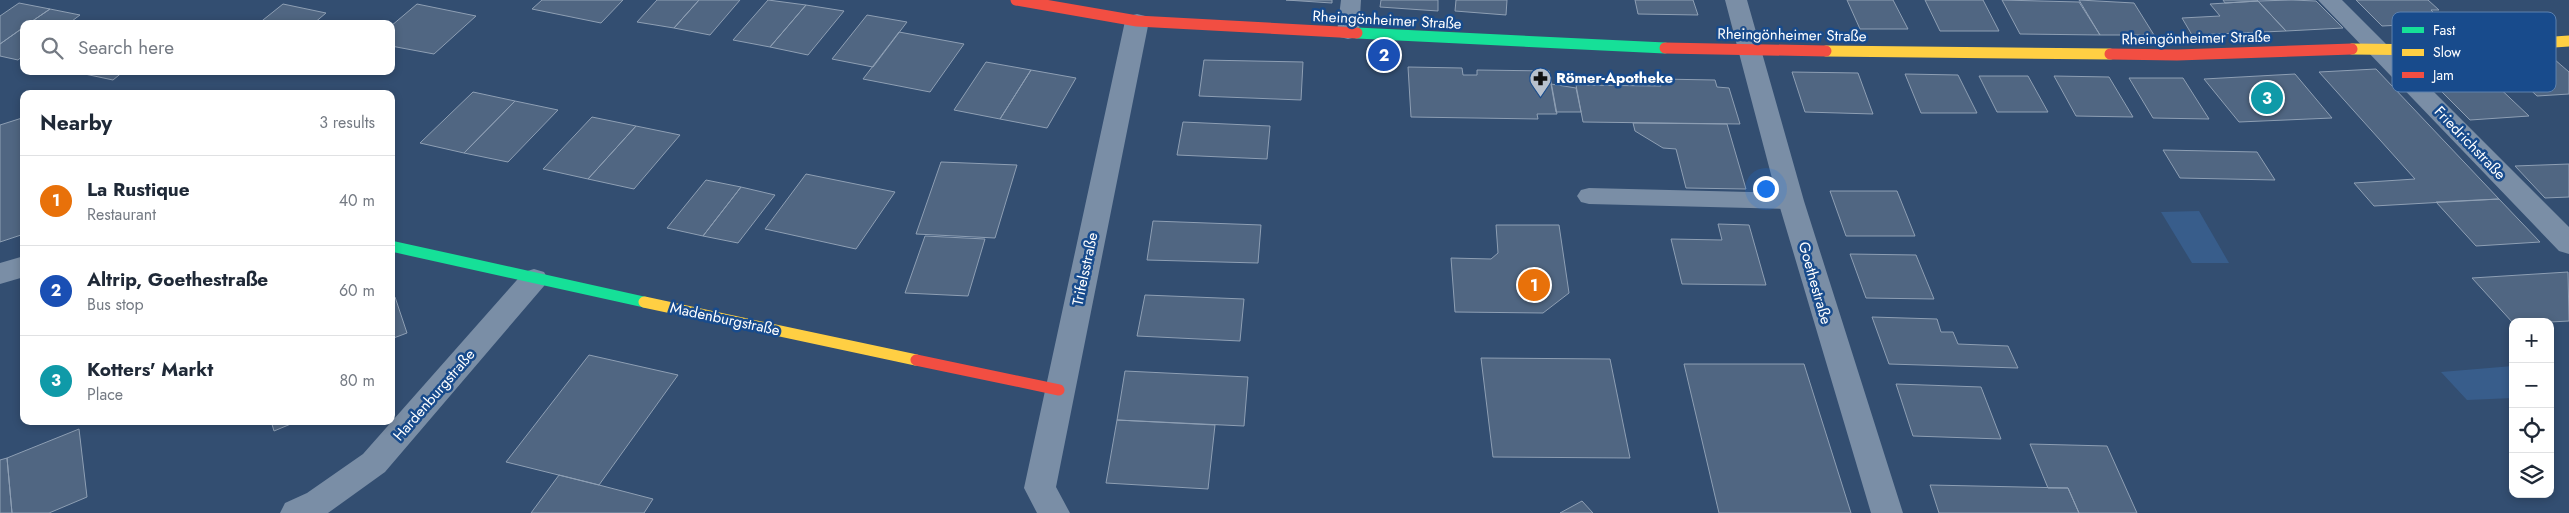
<!DOCTYPE html>
<meta charset="utf-8">
<style>
body{margin:0;font-family:Jost,sans-serif;background:#f2f2f3;color:#1f2937}
.controls{position:absolute;right:15px;bottom:15px;display:grid;overflow:hidden;border-radius:10px;box-shadow:0 2px 8px #0003}
.controls button{width:45px;height:45px;display:grid;place-items:center;padding:0;border:0;border-bottom:1px solid #e0e1e3;background:#fff;color:#1f2937;font:25px sans-serif}
.you{position:absolute;left:1765px;top:188px;width:18px;height:18px;margin:-12px;border:4px solid #fff;border-radius:50%;background:#1a73e8;box-shadow:0 0 0 8px #1a73e833}
.badge{display:grid;place-items:center;width:32px;height:32px;border-radius:50%;background:#646d7a;color:#fff;font-size:16px;font-weight:700}
.pin{position:absolute;translate:-50% -50%;border:2px solid #fff;box-shadow:0 1px 5px #0006}
.list{margin:0;padding:0;list-style:none}
h2{display:flex;justify-content:space-between;align-items:center;height:65px;margin:0;padding:0 20px;font-size:21px}
h2 small{font-size:16px;font-weight:400;color:#747a83}
.list li{display:grid;grid-template-columns:32px 1fr auto;gap:15px;align-items:center;box-sizing:border-box;height:90px;padding:0 20px;border-top:1px solid #e0e1e3}
.list b{display:block;font-size:19px;white-space:nowrap}
.list p{margin:0;font-size:16px;white-space:nowrap;color:#747a83}
.list em{font-size:16px;font-style:normal;color:#747a83}
.icon{flex:none;width:28px;height:28px;fill:none;stroke:currentColor;stroke-width:2;stroke-linecap:round;stroke-linejoin:round}
.map{position:relative;flex:none;width:2569px;height:513px;overflow:hidden}
.search{position:absolute;background:#fff;box-shadow:0 2px 8px #0003;left:20px;top:20px;width:375px;height:55px;display:flex;align-items:center;gap:12px;box-sizing:border-box;padding:0 18px;border-radius:10px;color:#747a83;font-size:19px}
.panel{position:absolute;background:#fff;box-shadow:0 2px 8px #0003;left:20px;top:90px;width:375px;height:335px;border-radius:10px}
.map>svg:first-child{display:block}
.water{fill:#385d8b}
.building{fill:#506682;stroke:#8e9fb4}
.lines{fill:none;stroke-linecap:round;stroke-linejoin:round}
.lane{fill:#7a8ea6;fill-rule:evenodd}
.street{fill:#7a8ea6;fill-rule:evenodd}
.fast{stroke:#16e098;stroke-width:11}
.slow{stroke:#ffcf43;stroke-width:11}
.jam{stroke:#f24e42;stroke-width:11}
.labels{text-anchor:middle;dominant-baseline:central;stroke-width:5;stroke-linejoin:round;paint-order:stroke}
.street-label{font-size:15px;fill:#fff;stroke:#184b8c}
.poi-label{font-size:15px;font-weight:bold;fill:#fff;stroke:#184b8c;text-anchor:start}
.key{fill:#184b8c;stroke:#5d81ae;stroke-width:1}
.key-label{font-size:14px;fill:#fff}
</style>
<div class="map">
<svg width="2569" height="513" viewBox="0 0 2569 513">
<rect width="100%" height="100%" fill="#334e71"/>
<path class="water" d="M2199 211 2229 263H2192L2161 212Z
M2513 366V398L2467 400 2441 372Z"/>
<path class="building" d="M542 0H623L601 23 532 9Z
M657 0H699L674 28 637 22Z
M699 0H740L710 35 674 28Z
M768 0 806 5 770 47 733 40Z
M1286 0H1332V3Z
M1381 0H1438V11L1380 7Z
M1456 0H1507L1506 15 1455 11Z
M1635 0H1693L1698 15 1638 14Z
M1847 0H1893L1908 29H1860Z
M1925 0H1983L1999 31H1940Z
M2002 0 2079 2 2100 35 2020 34Z
M2079 0 2134 3 2154 35H2100Z
M2223 0H2257L2258 1 2225 3Z
M2292 0 2316 1 2343 28 2286 31 2258 1Z
M2356 0H2428L2439 10H2431L2444 23 2382 26Z
M2258 1 2286 31 2192 35 2182 18 2220 16 2210 4Z
M19 3 50 9 28 24H24V27L0 44V16Z
M283 4 326 13 313 24H258Z
M417 4 476 16 434 54 391 46V26Z
M806 5 844 11 808 55 770 47Z
M50 9 80 15 68 24H28Z
M867 15 907 22 873 67 832 59Z
M24 27V55L18 60 0 56V44Z
M899 32 964 44 930 92 863 79Z
M2554 59 2569 72V94L2537 96 2501 62Z
M1204 60 1303 62 1301 100 1199 96Z
M986 62 1031 70 1000 119 954 110Z
M2474 64 2529 116 2470 120 2417 67Z
M1408 67 1462 68 1463 75H1477V70L1549 71 1557 114H1537L1538 119 1411 117Z
M2376 69 2499 199 2374 206 2354 183 2415 179 2319 72Z
M1031 70 1076 78 1047 128 1000 119Z
M83 71H124L113 80 80 73Z
M1792 72 1858 73 1873 114 1805 112Z
M1905 74 1958 75 1977 113H1921Z
M2295 74 2332 118 2239 122 2204 79Z
M1979 76H2028L2048 112H1997Z
M2054 76 2109 77 2133 117 2076 116Z
M2129 78H2183L2209 119 2153 118Z
M1659 79 1715 80 1717 87 1729 88 1740 124 1583 122 1576 85 1661 86Z
M1551 84 1576 88 1581 112H1556Z
M473 92 515 101 464 153 420 143Z
M515 101 558 110 508 162 464 153Z
M592 117 636 126 588 179 543 169Z
M22 118 24 234 0 242V125Z
M1183 122 1270 126 1267 159 1177 155Z
M1633 123 1727 124 1746 189 1686 188 1676 149 1663 148 1635 131Z
M636 126 680 135 634 189 588 179Z
M2163 150 2257 152 2275 180 2180 178Z
M941 162 1017 165 995 238 916 234Z
M2569 164V197L2545 198 2515 166Z
M806 174 895 192 856 249 765 229Z
M706 180 741 187 703 236 667 228Z
M741 187 775 195 738 243 703 236Z
M1830 191H1897L1915 236H1846Z
M2499 199 2540 242 2476 246 2436 202Z
M1153 221 1261 225 1258 263 1147 260Z
M1718 224 1749 225 1766 285 1682 284 1671 239 1722 240Z
M1496 225H1559L1569 293 1543 313 1455 312 1451 258 1491 259 1498 253Z
M925 236 985 239 968 296 905 293Z
M1850 254 1916 255 1934 299 1866 298Z
M2568 272 2569 321 2550 322 2513 323 2472 278Z
M1145 295 1244 299 1240 341 1137 336Z
M395 297 407 333 391 339V298Z
M1872 317 1937 319 1941 332H1953L1958 344 2008 346 2018 368 1889 364Z
M589 355 678 375 599 485 506 462Z
M1481 358 1610 359 1630 458 1493 457Z
M1684 364H1804L1851 513H1719Z
M1125 371 1248 377 1244 426 1117 420Z
M1896 384 1981 387 2001 439 1913 436Z
M1117 420 1215 425 1208 489 1106 483Z
M271 421H298L274 431Z
M79 429 87 497 49 513H12L7 458Z
M2030 444 2107 446 2137 513H2079L2068 488H2048Z
M7 458 12 513H0V460Z
M559 475 599 485 653 499 644 513H531Z
M1930 485 2068 488 2079 513H1939Z
M1582 501 1593 513H1560Z"/>
<g class="lines">
<path class="lane" d="M1341 0H1361L1359 32 1356 37 1348 39 1340 37 1337 32Z
M1589 188 1791 193 1800 195 1803 201 1800 207 1791 209 1589 204 1581 202 1577 196 1581 190Z"/>
<path class="street" d="M1725 0H1747L1804 201 1903 513H1871L1778 201Z
M2318 0H2342L2569 227V254L2559 251Z
M1137 14 1145 16 1149 21 1056 487 1070 513H1037L1024 488 1125 21 1129 16Z
M24 256V277L0 284V263Z
M534 269 544 272 548 279 544 286 385 472 328 513H280L285 503 307 493 363 454 524 272Z"/>
<path class="fast" d="M1357 33 1665 48
M391 246 644 302"/>
<path class="slow" d="M2352 49 2436 50 2569 41
M1826 51 2110 54
M644 302 916 360"/>
<path class="jam" d="M1016 0 1137 21 1357 33
M1665 48 1826 51
M2110 54 2177 55 2352 49
M916 360 1059 390"/>
</g>
<defs>
<symbol id="pharmacy-pin" viewBox="-11 -11 22 30"><path d="M0 17L-7.5 6A9.5 9.5 0 1 1 7.5 6Z" fill="#b8c1cd" stroke="#184b8c"/><path d="M-2-6h4v4h4v4h-4v4h-4v-4h-4v-4h4Z" fill="#111"/></symbol>
</defs>
<g fill-rule="evenodd">
<use href="#pharmacy-pin" x="1528" y="66" width="25" height="34"/>
</g>
<g class="labels">
<g class="street-label">
<text transform="translate(1387 20) rotate(3)">Rheingönheimer Straße</text>
<text transform="translate(1792 35) rotate(1)">Rheingönheimer Straße</text>
<text transform="translate(2196 38) rotate(-1)">Rheingönheimer Straße</text>
<text transform="translate(2470 143) rotate(46)">Friedrichstraße</text>
<text transform="translate(1085 269) rotate(-78)">Trifelsstraße</text>
<text transform="translate(1815 283) rotate(74)">Goethestraße</text>
<text transform="translate(725 319) rotate(12)">Madenburgstraße</text>
<text transform="translate(434 395) rotate(-49)">Hardenburgstraße</text>
</g>
<g class="poi-label">
<text x="1556" y="78">Römer-Apotheke</text>
</g>
</g>
<rect x="2392" y="12" width="164" height="80" rx="8" class="key"/>
<rect x="2402" y="27" width="22" height="6" fill="#16e098"/>
<rect x="2402" y="49" width="22" height="7" fill="#ffcf43"/>
<rect x="2402" y="72" width="22" height="6" fill="#f24e42"/>
<g class="key-label">
<text x="2433" y="35">Fast</text>
<text x="2433" y="57">Slow</text>
<text x="2433" y="80">Jam</text>
</g>
</svg>
<div class="controls">
<button>+</button>
<button>−</button>
<button><svg class="icon" aria-label="locate" viewBox="0 0 24 24"><circle cx="12" cy="12" r="6"/><path d="M12 2v4M12 18v4M2 12h4M18 12h4"/></svg></button>
<button><svg class="icon" aria-label="layers" viewBox="0 0 24 24"><path d="M12 4l9 5-9 5-9-5zM3 14l9 5 9-5"/></svg></button>
</div>
<div class="you"></div>
<div class="pin badge" style="left:1534px;top:285px;background:#e8710a">1</div>
<div class="pin badge" style="left:1384px;top:55px;background:#1a4fb4">2</div>
<div class="pin badge" style="left:2267px;top:98px;background:#0f9aa8">3</div>
<div class="search"><svg class="icon" aria-label="search" viewBox="0 0 24 24"><circle cx="10" cy="10" r="6"/><path d="M15 15l6 6"/></svg>Search here</div>
<section class="panel">
<h2>Nearby<small>3 results</small></h2>
<ul class="list">
<li><span class="badge" style="background:#e8710a">1</span><div><b>La Rustique</b><p>Restaurant</p></div><em>40 m</em></li>
<li><span class="badge" style="background:#1a4fb4">2</span><div><b>Altrip, Goethestraße</b><p>Bus stop</p></div><em>60 m</em></li>
<li><span class="badge" style="background:#0f9aa8">3</span><div><b>Kotters' Markt</b><p>Place</p></div><em>80 m</em></li>
</ul>
</section>
</div>
